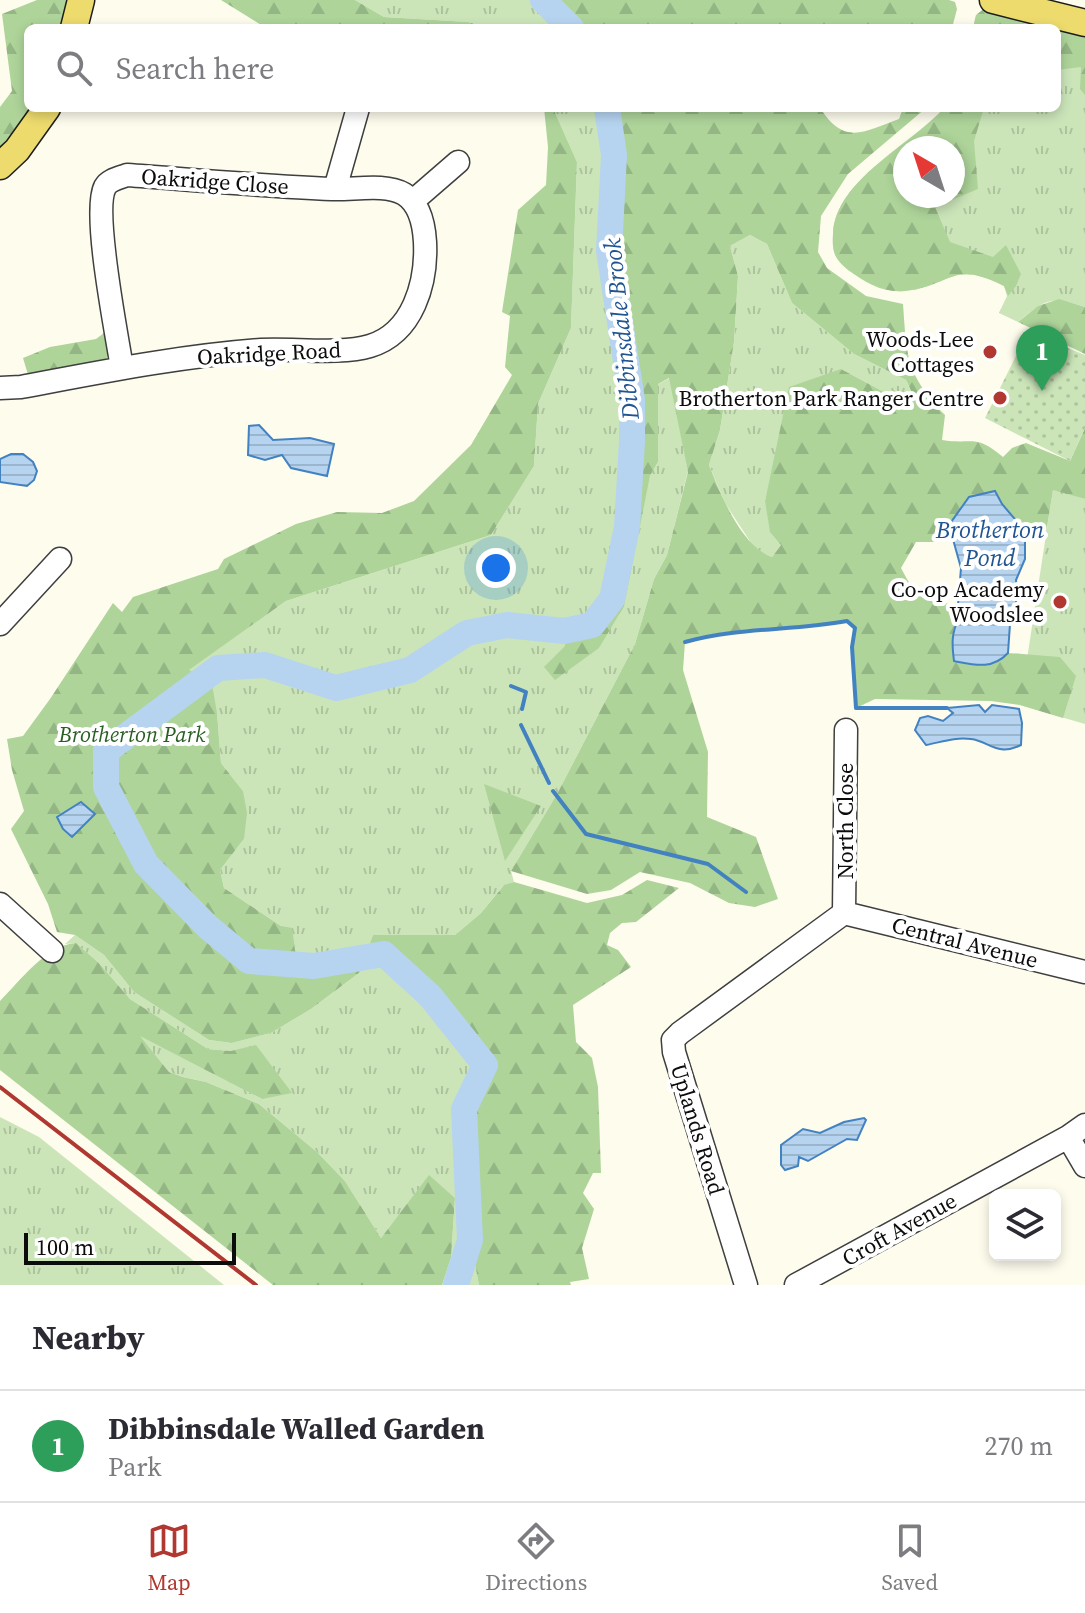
<!DOCTYPE html>
<style>
body{margin:0;font-family:"Source Serif 4",serif;background:#f7f7f7;color:#2b2b33}
.controls{position:absolute;right:24px;bottom:24px;display:grid;overflow:hidden;border-radius:12px;box-shadow:0 4px 12px #0003}
.controls button{width:72px;height:72px;display:grid;place-items:center;padding:0;border:0;border-bottom:2px solid #e1e1e2;background:#fff;color:#2b2b33;font:40px sans-serif}
.compass{position:absolute;left:893px;top:136px;width:72px;height:72px;border-radius:50%;background:#fff;box-shadow:0 4px 12px #0003;rotate:321deg}
.scale{position:absolute;left:24px;bottom:20px;width:212px;box-sizing:border-box;padding-left:8px;border:4px solid #0c0c0c;border-top:0;font-size:22px;line-height:28px;white-space:nowrap;color:#0c0c0c;-webkit-text-stroke:6px #fff;paint-order:stroke}
.you{position:absolute;left:496px;top:568px;width:28px;height:28px;margin:-20px;border:6px solid #fff;border-radius:50%;background:#1a73e8;box-shadow:0 0 0 12px #1a73e833}
.badge{display:grid;place-items:center;width:52px;height:52px;border-radius:50%;background:#b03830;color:#fff;font-size:26px;font-weight:700}
.pin{position:absolute;translate:-50% -66px;filter:drop-shadow(0 2px 4px #0008)}
.pin::after{content:'';position:absolute;top:42px;width:28px;height:24px;background:inherit;clip-path:polygon(0 0,100% 0,50% 100%)}
.list{margin:0;padding:0;list-style:none}
h2{display:flex;justify-content:space-between;align-items:center;height:104px;margin:0;padding:0 32px;font-size:34px}
h2 small{font-size:26px;font-weight:400;color:#7c7c81}
.list li{display:grid;grid-template-columns:52px 1fr auto;gap:24px;align-items:center;box-sizing:border-box;height:112px;padding:0 32px;border-top:2px solid #e1e1e2}
.list b{display:block;font-size:30px;white-space:nowrap}
.list p{margin:0;font-size:26px;white-space:nowrap;color:#7c7c81}
.list em{font-size:26px;font-style:normal;color:#7c7c81}
.icon{flex:none;width:44px;height:44px;fill:none;stroke:currentColor;stroke-width:2;stroke-linecap:round;stroke-linejoin:round}
.map{position:relative;flex:none;width:1085px;height:1285px;overflow:hidden}
.search{position:absolute;background:#fff;box-shadow:0 4px 12px #0003;left:24px;right:24px;top:24px;height:88px;display:flex;align-items:center;gap:20px;box-sizing:border-box;padding:0 28px;border-radius:12px;color:#7c7c81;font-size:30px}
.sheet{height:216px;background:#fff}
nav{display:flex;justify-content:space-around;align-items:center;box-sizing:border-box;height:112px;border-top:2px solid #e1e1e2;background:#fff;font-size:22px;color:#7c7c81}
nav a{display:grid;justify-items:center;gap:4px}
nav .on{color:#b03830}
.map>svg:first-child{display:block}
.grass{fill:url(#grass-tufts);fill-rule:evenodd}
.forest{fill:url(#forest-firs);fill-rule:evenodd}
.park{fill:url(#park-dots)}
.water{fill:url(#water-rules);stroke:#4382c1;stroke-width:2}
.lines{fill:none;stroke-linecap:round;stroke-linejoin:round}
.stream{stroke:#4382c1;stroke-width:4}
.river{stroke:#b6d4f0;stroke-width:26}
.minor-casing{stroke:#3f3f3f;stroke-width:25}
.major-casing{stroke:#1d1d1d;stroke-width:29}
.minor{stroke:#fff;stroke-width:22}
.major{stroke:#eddb6d;stroke-width:26}
.rail{stroke:#b03830;stroke-width:4}
.poi-dot{fill:#b03830;stroke:#fff;stroke-width:3}
.labels{text-anchor:middle;dominant-baseline:central;stroke-width:8;stroke-linejoin:round;paint-order:stroke}
.street-label{font-size:22px;fill:#0c0c0c;stroke:#fff}
.poi-label{font-size:22px;fill:#0c0c0c;stroke:#fff;text-anchor:end}
.park-label{font-size:22px;font-style:italic;fill:#285e22;stroke:#fff}
.water-label{font-size:24px;font-style:italic;fill:#215592;stroke:#fff}
</style>
<div class="map">
<svg width="1085" height="1285" viewBox="0 0 1085 1285">
<defs>
<pattern id="grass-tufts" width="24" height="20" patternUnits="userSpaceOnUse" patternTransform="scale(2)"><rect width="24" height="20" fill="#cbe5b9"/><path d="M3 7l-1-3M5 7V3M7 7l1-3M15 17l-1-3M17 17v-4M19 17l1-3" fill="none" stroke="#adc39e"/></pattern>
<pattern id="forest-firs" width="22" height="20" patternUnits="userSpaceOnUse" patternTransform="scale(2)"><rect width="22" height="20" fill="#aed49a"/><path d="M5 1l3.5 6h-7zM16 11l3.5 6h-7z" fill="#94b584"/></pattern>
<pattern id="park-dots" width="8" height="8" patternUnits="userSpaceOnUse" patternTransform="scale(2)"><rect width="8" height="8" fill="#cbe5b9"/><path d="M2 2h.1M6 6h.1" fill="none" stroke="#adc39e" stroke-width="1.8" stroke-linecap="round"/></pattern>
<pattern id="water-rules" width="6" height="5" patternUnits="userSpaceOnUse" patternTransform="scale(2)"><rect width="6" height="5" fill="#b6d4f0"/><path d="M0 2.5h6" fill="none" stroke="#9bb5cd"/></pattern>
</defs>
<rect width="100%" height="100%" fill="#fdfced"/>
<path class="grass" d="M355 0H543L571 28H490L468 22 384 17Z
M976 15 1085 29V307C1050 296 1046 299 1018 322L999 313 1007 296 1004 286C952 259 952 286 905 291 883 293 865 283 849 270 834 258 832 252 833 234 835 180 911 145 944 108H1057V28H973ZM905 148H953V196H905Z
M553 108H607L614 155 609 251 632 400V441L627 527 612 599 592 625 599 648 650 476 658 462V384L670 378 688 471 667 555 654 579 635 644 557 794 511 871 514 882 503 886 481 913 455 935H373L366 957 385 954 430 996 485 1065 464 1109 470 1240 479 1285H442L451 1258 455 1198 429 1176 381 1238 345 1181 317 1152 259 1104 206 1082 183 1077 169 1072 138 1034 262 1099 231 1051 208 1049 130 999 99 963 76 943 65 944 75 935 104 955 134 992 209 1040 232 1043 271 1033 311 1009 359 973 365 957 314 966 297 964 281 926 224 888 220 870 244 839 243 791 221 763 217 713 188 670 286 601 491 535 534 466 538 404 571 328 577 162Z
M750 235 767 244 792 303 854 354 906 380 911 392H884L841 369 773 468 765 501 781 545 772 557 757 552 725 503 709 465 720 430 734 342 738 276 730 246Z
M1053 489 1085 499V724L1020 705Z
M0 1117 39 1137 224 1285H0Z"/>
<path class="forest" d="M37 0H68L60 28H28V108H31L0 148V107L12 91 2 14Z
M221 0H355L384 17 468 22 490 28H266Z
M543 0H949L955 2 957 9 952 28H571Z
M986 7 1085 29V95L1080 89 1081 67 1057 70V28H973L976 15Z
M544 108H553L577 162 571 328 538 404 534 466 491 535 286 601 189 670 212 684 217 713 221 763 243 791 247 813 244 839 220 870 224 888 281 926 292 928 297 964 314 966 365 957 373 935H455L481 913 504 885 514 882 587 903 622 895 647 880 679 888 636 922 622 923 610 933 607 945 618 950 631 967 573 1005 576 1042 592 1058 598 1087 601 1173H593L583 1193 594 1209 582 1248 589 1279 570 1282 571 1285H479L470 1240 464 1109 484 1065 430 996 385 954 365 957 359 973 311 1009 271 1033 232 1043 209 1040 134 992 104 955 75 935 57 932 48 904 11 829 24 811 12 770 7 739 23 736 50 699 113 603 122 612 133 597 218 569 224 559 296 524 337 512 382 513 414 501 471 445 512 375 505 367 510 316 502 312 518 210 546 185 548 147Z
M607 108H820C845 146 863 132 899 119L903 108H926L848 174 821 216 818 252 827 268 866 296 903 304C907 359 906 373 945 415L942 440C973 445 974 433 1003 457L1012 448 1026 443 1070 461 1085 428V499L1053 490 1045 540 1024 538 1025 531 1002 504 995 491 969 497 949 525 950 536 938 542H916L901 568C919 602 921 600 958 605 959 616 955 622 953 633 951 643 953 652 954 661 975 665 992 670 1008 653L1060 657 1076 676 1063 718 1020 705 991 701 875 699 856 708 852 647 855 628 846 621C793 631 736 624 685 642L683 670 708 752 707 817 756 837 778 899 755 907 729 903 690 883 640 872 611 890 587 894 511 871 557 794 635 644 654 579 667 555 688 472 669 378 658 384V462L650 476 624 606 599 648 555 680 544 667 565 646 564 631 592 625 612 599 627 527 632 441V400L609 251 614 155ZM750 235 767 244 792 303 854 354 906 380 911 391 884 392 841 369 789 387 765 501 770 532 781 545 772 557C741 546 721 495 709 465L720 430 734 342 738 276 730 246Z
M944 108H984L974 141 978 189 935 207 950 242 993 257 1006 245 1021 274 1016 286 1008 296 1004 286C951 259 952 286 904 291 883 293 865 282 848 270 834 258 832 252 833 234 835 180 911 145 944 108ZM905 148H953V196H905Z
M1059 299 1085 307V354L1018 322 1038 306Z
M106 326C108 341 114 355 100 365L29 378 23 358 50 347 96 339 104 333Z
M484 784 541 806 505 861Z
M76 943 99 963 130 999 208 1049 231 1051 256 1045 292 1093 262 1099 140 1036 169 1072 183 1077 206 1082 259 1104 317 1152 345 1181 381 1238 429 1175 455 1198 451 1258 442 1285H273L0 1070V1001C20 981 46 945 76 943Z"/>
<path class="park" d="M1046 339 1085 355V428L1070 461 985 418 1016 356 1033 364Z"/>
<path class="water" d="M259 425 273 440 310 438 334 444 327 476 291 468 282 455 265 460 248 455 249 426Z
M11 454H23L33 462 37 471 34 480 27 486 0 482V459Z
M995 491 1002 504 1025 531V559L1016 580 1017 598 1010 624 1008 653C992 670 975 665 954 661 952 645 951 633 959 618L952 614 951 609 958 605 961 568 949 525 969 497Z
M979 705 985 712 992 705 1019 709 1022 723 1021 745C997 757 989 741 971 739 954 737 942 742 926 745L915 730 920 718 928 716 943 721 953 713 947 708Z
M81 802 95 814 72 837 63 829 57 817Z
M864 1118 866 1120 857 1140 847 1139 808 1161 799 1157 798 1166 785 1170 781 1165V1145L803 1129 820 1133 844 1122Z"/>
<g class="lines">
<path class="stream" d="M685 642C738 627 793 631 847 621L855 628 852 647 856 708H947
M511 686 526 692 522 709
M521 725 549 783
M553 791 586 834 708 864 746 892"/>
<path class="river" d="M543 0 571 28
M456 1285 470 1240 464 1109 485 1065 430 996 384 954 314 966 249 961 208 927 146 864 106 787V751L218 668 265 665 336 688 410 670 467 633 507 625 564 631 592 625 612 599 627 527 632 441V400L609 251 614 155 607 108"/>
<defs>
<path id="minor" d="M335 189 358 108
M413 201 458 162
M0 388 21 387C101 372 180 356 261 350 293 348 340 355 370 346 413 333 427 283 425 242 424 224 420 204 404 194 385 183 354 190 332 189 264 186 195 180 127 175 119 178 109 180 105 187 92 212 117 335 122 368
M0 624 60 559
M0 904 52 951
M844 913 1085 972
M844 913 846 730
M1068 1137 1085 1166
M746 1285 674 1052 673 1040 680 1033 844 913
M796 1285 1068 1137 1085 1125"/>
<path id="major" d="M993 0 1085 23
M74 28 81 0
M0 166 17 150 47 108"/>
</defs>
<use href="#minor" class="minor-casing"/>
<use href="#major" class="major-casing"/>
<use href="#minor" class="minor"/>
<use href="#major" class="major"/>
<path class="rail" d="M0 1087 256 1285"/>
</g>
<g class="poi-dot">
<circle cx="990" cy="352" r="8"/>
<circle cx="1000" cy="398" r="8"/>
<circle cx="1060" cy="602" r="8"/>
</g>
<g class="labels">
<g class="street-label">
<text transform="translate(215 181) rotate(4)">Oakridge Close</text>
<text transform="translate(269 353) rotate(-3)">Oakridge Road</text>
<text transform="translate(845 821) rotate(-90)">North Close</text>
<text transform="translate(965 942) rotate(14)">Central Avenue</text>
<text transform="translate(698 1129) rotate(73)">Uplands Road</text>
<text transform="translate(899 1229) rotate(-29)">Croft Avenue</text>
</g>
<g class="poi-label">
<text x="974" y="339">Woods-Lee<tspan x="974" dy="25">Cottages</tspan></text>
<text x="984" y="398">Brotherton Park Ranger Centre</text>
<text x="1044" y="589">Co-op Academy<tspan x="1044" dy="25">Woodslee</tspan></text>
</g>
<g class="park-label">
<text x="132" y="734">Brotherton Park</text>
</g>
<g class="water-label">
<text transform="translate(621 329) rotate(-96)">Dibbinsdale Brook</text>
<text x="990" y="529">Brotherton<tspan x="990" dy="28">Pond</tspan></text>
</g>
</g>
</svg>
<div class="controls">
<button><svg class="icon" aria-label="layers" viewBox="0 0 24 24"><path d="M12 4l9 5-9 5-9-5zM3 14l9 5 9-5"/></svg></button>
</div>
<svg class="compass" viewBox="-18 -18 36 36"><path d="M0-13l5 13h-10z" fill="#e53935"/><path d="M0 13l5-13h-10z" fill="#7c7c81"/></svg>
<div class="scale">100 m</div>
<div class="you"></div>
<div class="pin badge" style="left:1042px;top:391px;background:#2e9e5b">1</div>
<div class="search"><svg class="icon" aria-label="search" viewBox="0 0 24 24"><circle cx="10" cy="10" r="6"/><path d="M15 15l6 6"/></svg>Search here</div>
</div>
<section class="sheet">
<h2>Nearby<small></small></h2>
<ul class="list">
<li><span class="badge" style="background:#2e9e5b">1</span><div><b>Dibbinsdale Walled Garden</b><p>Park</p></div><em>270 m</em></li>
</ul>
</section>
<nav>
<a class="on"><svg class="icon" aria-label="map" viewBox="0 0 24 24"><path d="M3 6l6-2 6 2 6-2v14l-6 2-6-2-6 2zM9 4v14M15 6v14"/></svg>Map</a>
<a><svg class="icon" aria-label="directions" viewBox="0 0 24 24"><path d="M12 3l9 9-9 9-9-9zM9 14v-3h6M13 9l2 2-2 2"/></svg>Directions</a>
<a><svg class="icon" aria-label="saved" viewBox="0 0 24 24"><path d="M7 4h10v16l-5-4-5 4z"/></svg>Saved</a>
</nav>
